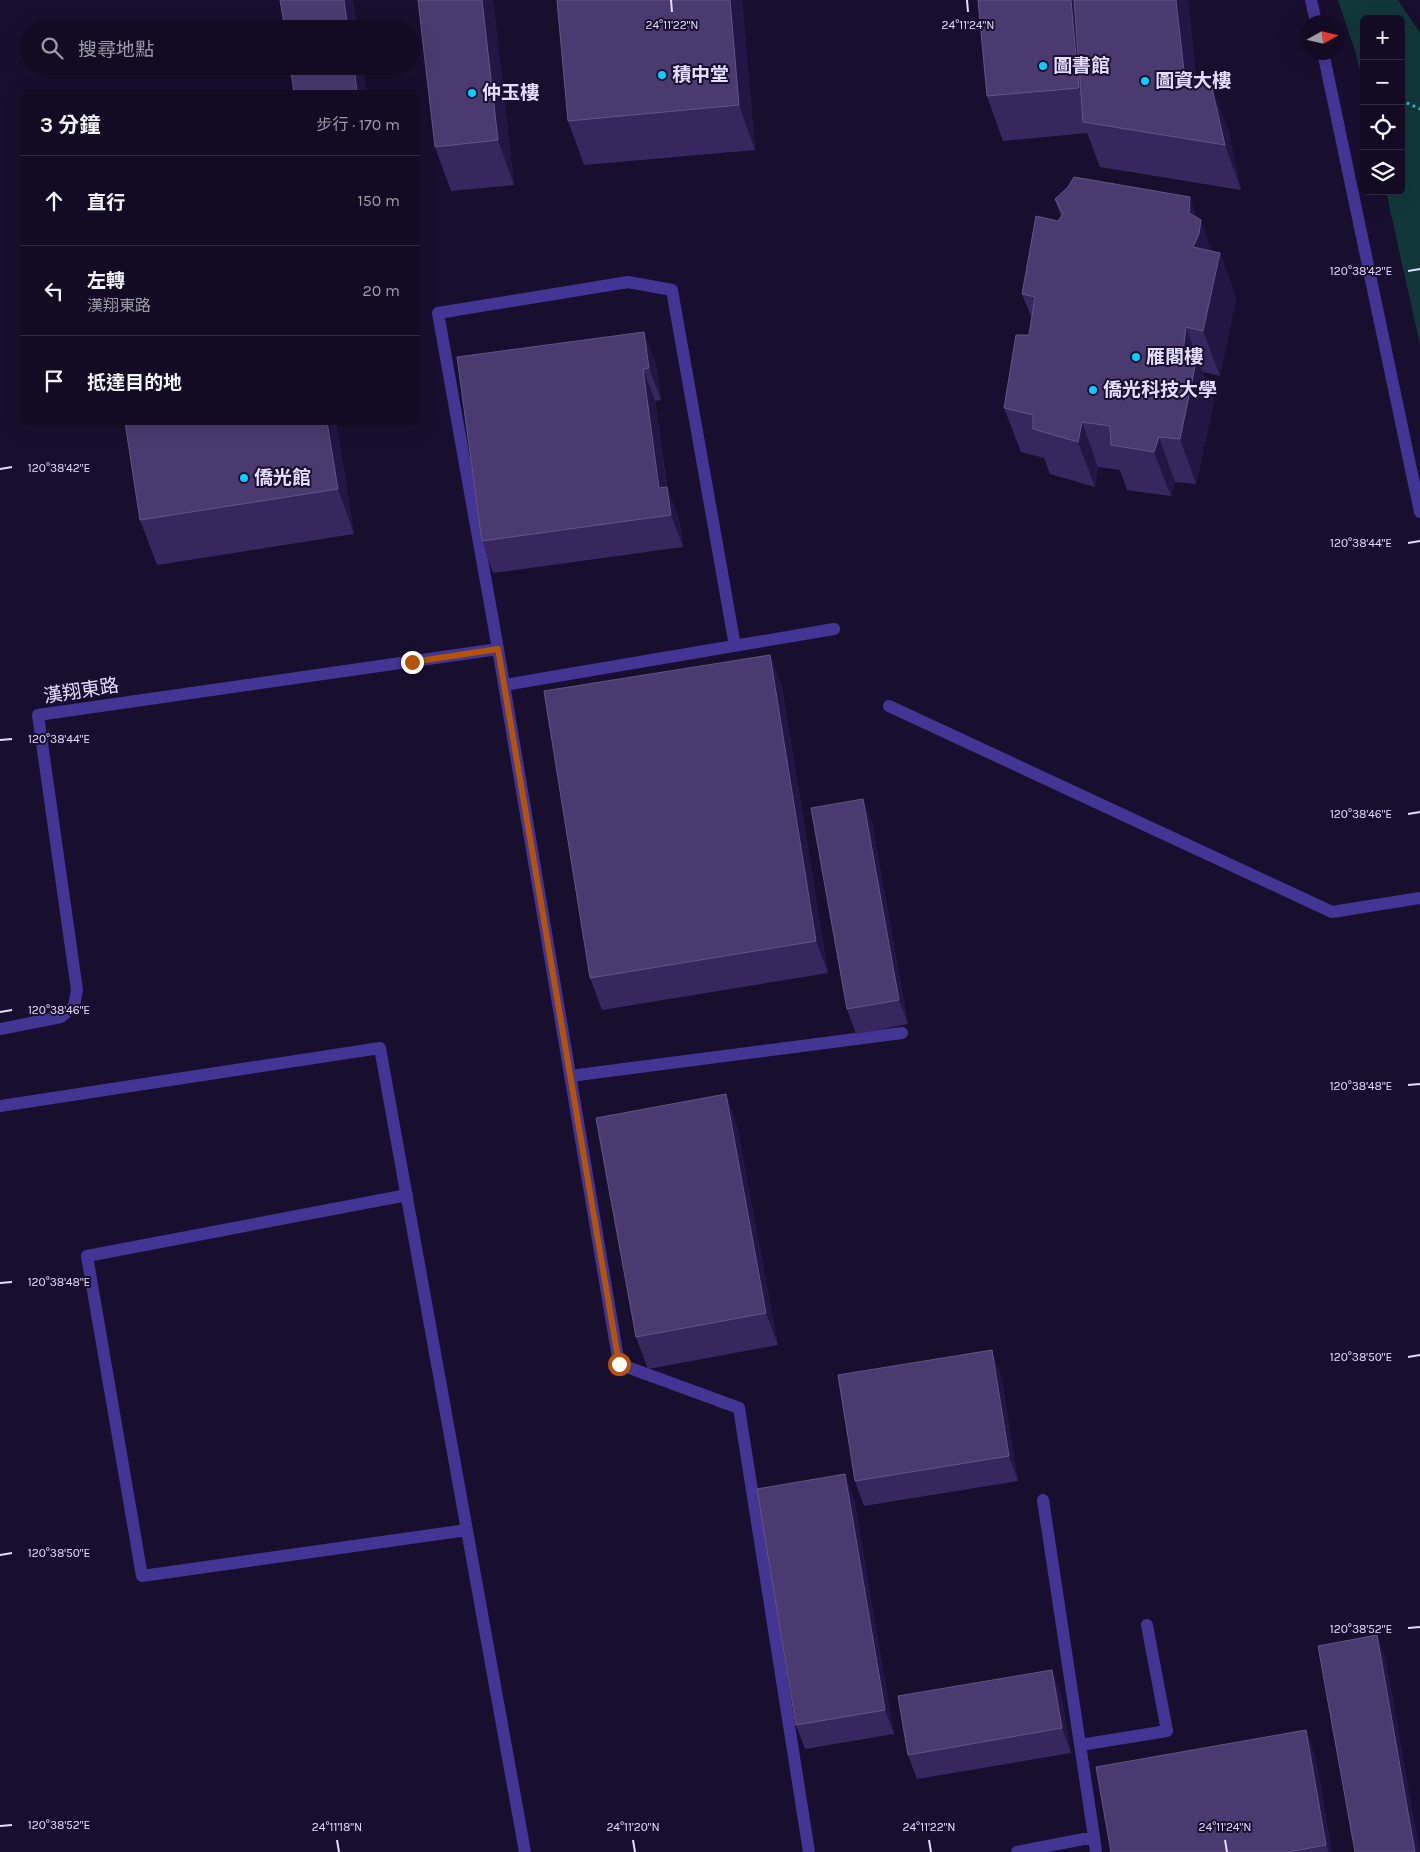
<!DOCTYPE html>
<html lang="zh-TW">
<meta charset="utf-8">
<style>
body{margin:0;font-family:Karla,"Noto Sans TC",sans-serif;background:#1f1930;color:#f1f3f6}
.controls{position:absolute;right:15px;top:15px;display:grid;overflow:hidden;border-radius:8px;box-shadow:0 5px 20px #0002}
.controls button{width:45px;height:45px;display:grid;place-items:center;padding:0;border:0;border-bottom:1px solid #312b41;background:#120b23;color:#f1f3f6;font:25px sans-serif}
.compass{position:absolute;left:1300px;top:15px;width:45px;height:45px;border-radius:50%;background:#120b23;box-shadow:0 5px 20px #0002;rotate:82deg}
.stop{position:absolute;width:15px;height:15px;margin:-11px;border:4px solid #b45309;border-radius:50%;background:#fff}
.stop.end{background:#b45309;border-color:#fff;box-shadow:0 1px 5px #0008}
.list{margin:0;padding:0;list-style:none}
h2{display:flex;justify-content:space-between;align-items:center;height:65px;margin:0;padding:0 20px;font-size:21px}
h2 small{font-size:16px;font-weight:400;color:#9c9ba6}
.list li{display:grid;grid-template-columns:32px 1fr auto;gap:15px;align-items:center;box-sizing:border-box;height:90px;padding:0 20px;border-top:1px solid #312b41}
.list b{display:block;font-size:19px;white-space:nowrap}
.list p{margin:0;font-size:16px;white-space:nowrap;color:#9c9ba6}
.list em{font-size:16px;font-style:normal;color:#9c9ba6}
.icon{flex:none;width:28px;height:28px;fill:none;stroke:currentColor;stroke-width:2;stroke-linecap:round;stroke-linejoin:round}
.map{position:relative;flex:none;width:1420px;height:1852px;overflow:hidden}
.search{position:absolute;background:#120b23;box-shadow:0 5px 20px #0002;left:20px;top:20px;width:400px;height:55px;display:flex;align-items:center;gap:12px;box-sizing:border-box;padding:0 18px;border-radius:28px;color:#9c9ba6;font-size:19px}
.panel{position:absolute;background:#120b23;box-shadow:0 5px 20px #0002;left:20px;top:90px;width:400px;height:335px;border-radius:8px}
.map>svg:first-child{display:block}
.green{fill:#11373a}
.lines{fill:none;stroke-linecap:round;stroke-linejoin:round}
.path{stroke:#23c5cd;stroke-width:3;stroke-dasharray:2.5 4;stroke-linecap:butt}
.service{stroke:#433593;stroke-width:12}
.minor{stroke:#433593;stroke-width:12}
.wall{fill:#38275e}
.shaded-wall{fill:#231544}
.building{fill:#4b3a6f;stroke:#635486}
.route{stroke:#b45309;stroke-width:6}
.ticks{fill:none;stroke:#e5ddff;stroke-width:2}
.poi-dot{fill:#09ccff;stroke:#180f2f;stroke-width:2}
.labels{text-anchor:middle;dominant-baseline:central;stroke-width:4;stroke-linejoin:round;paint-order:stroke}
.poi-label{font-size:19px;font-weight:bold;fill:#e5ddff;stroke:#180f2f;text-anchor:start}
.street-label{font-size:19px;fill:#e5ddff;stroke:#180f2f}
.ticks-label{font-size:12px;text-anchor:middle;fill:#e5ddff;stroke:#180f2f;stroke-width:4;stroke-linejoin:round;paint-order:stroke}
</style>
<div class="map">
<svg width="1420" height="1852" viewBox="0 0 1420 1852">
<rect width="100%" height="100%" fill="#180f2f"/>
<path class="green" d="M1338 0H1398L1420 33V345L1386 191H1401V19H1364V89L1356 54Z"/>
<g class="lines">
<path class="path" d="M1361 33 1364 40
M1401 100 1420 109"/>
<path class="service" d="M735 646 672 290 628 282 438 313 498 649 619 1364 739 1408 809 1852
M504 685 834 629
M889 706 1332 912 1420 898
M570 1076 902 1033
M0 1106 380 1048 525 1852
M407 1195 87 1256 142 1576 467 1530
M1043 1500 1094 1837
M1080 1745 1167 1731 1147 1625
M1017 1852 1094 1837 1096 1852"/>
<path class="minor" d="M1311 0 1316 22
M1323 52 1420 512
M0 1029 61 1017 74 1006 77 990 38 715 498 649"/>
</g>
<path class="wall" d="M493 0 514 185 451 191 435 147Z
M557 0H742L755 150 584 165 568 121Z
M978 0H1188L1197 87 1228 129 1241 190 1100 167 1087 133 1003 141 987 96Z
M1055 199 1197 218 1212 251 1220 253 1236 298 1220 376 1203 372 1214 402 1196 484 1175 482 1171 496 1127 490 1120 470 1098 467 1095 487 1050 474 1044 458 1021 452 1004 408 1029 335 1032 319 1022 294 1061 217Z
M457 357 656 364 661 400 655 401 667 487 679 519 683 547 493 573 482 541Z
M336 422 354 534 157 565 140 520Z
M770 655 782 687 828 973 602 1010 590 978Z
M872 823 908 1024 856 1034 847 1009Z
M726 1094 737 1126 778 1345 648 1369 636 1337Z
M1001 1375 1018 1481 864 1506 855 1481Z
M854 1499 894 1734 805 1749 796 1725Z
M1061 1695 1071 1753 917 1779 908 1755Z
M1315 1755 1332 1852H1111Z"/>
<path class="shaded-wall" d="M344 0H353L358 29H348Z
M482 0H493L514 185 498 140Z
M730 0H742L755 150 739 105Z
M1071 0H1083L1092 124 1079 88Z
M1176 0H1188L1202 133 1186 89Z
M354 66H363L367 92H357Z
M1211 84 1228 129 1241 190 1225 145Z
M1190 197 1200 225 1201 220 1217 265 1220 253 1236 298 1220 376 1203 331 1189 213Z
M1186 327 1214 402 1196 484 1180 439 1183 352Z
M644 332 656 364 661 400 649 368Z
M643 369 655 401 670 515 659 488Z
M327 422H336L354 534 338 489Z
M1082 422 1098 467 1095 487 1078 442Z
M1159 437 1175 482 1171 496 1154 452Z
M667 487 679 519 683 547 671 515Z
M770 655 782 687 828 973 816 941Z
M863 799 872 823 908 1024 899 1000Z
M726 1094 737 1126 778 1345 766 1313Z
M992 1350 1001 1375 1018 1481 1009 1456Z
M845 1474 854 1499 894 1734 885 1710Z
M1377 1635 1386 1659 1420 1852H1415Z
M1052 1670 1061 1695 1071 1753 1062 1728Z
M1306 1730 1315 1755 1332 1852H1329L1326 1845Z"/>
<path class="building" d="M280 0H344L348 29H285Z
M418 0H482L498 140 435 147Z
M557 0H730L739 105 568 121Z
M978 0H1071L1079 88 987 96Z
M1074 0H1176L1186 89 1211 84 1225 145 1083 122Z
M290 66H354L357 92H294Z
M1074 177 1190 197 1189 213 1201 220 1199 234 1193 247 1220 253 1203 331 1186 327 1183 352 1197 357 1180 439 1159 437 1154 452 1111 445 1110 426 1082 422 1078 442 1033 429V415L1004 408 1016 335H1029L1035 297 1022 294 1036 216 1058 221 1063 214 1055 199 1068 187Z
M644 332 649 368 643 369 659 488 667 487 671 515 482 541 457 357Z
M125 422H327L338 489 140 520Z
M770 655 816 941 590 978 544 691Z
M863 799 899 1000 847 1009 811 808Z
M726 1094 766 1313 636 1337 596 1118Z
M992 1350 1009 1456 855 1481 838 1375Z
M845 1474 885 1710 796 1725 757 1489Z
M1377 1635 1415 1852H1355L1318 1646Z
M1052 1670 1062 1728 908 1755 898 1696Z
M1306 1730 1326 1845 1288 1852H1111L1096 1767Z"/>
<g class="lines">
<path class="route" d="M412 662 498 649 619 1364"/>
</g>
<path class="ticks" d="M671 0 672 12M967 0 968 12M1408 271 1420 269M0 469 12 467M1408 543 1420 541M0 740 12 739M1408 814 1420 812M0 1012 12 1010M1408 1085 1420 1084M0 1283 12 1282M1408 1357 1420 1355M0 1555 12 1553M1408 1628 1420 1627M0 1826 12 1825M337 1840 339 1852M633 1840 635 1852M929 1840 931 1852M1225 1840 1227 1852"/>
<g class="poi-dot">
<circle cx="1043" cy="66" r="5"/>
<circle cx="662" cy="75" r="5"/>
<circle cx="1145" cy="81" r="5"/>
<circle cx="472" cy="93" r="5"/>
<circle cx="1136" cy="357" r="5"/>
<circle cx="1093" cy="390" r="5"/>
<circle cx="244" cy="478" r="5"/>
</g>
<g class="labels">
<g class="poi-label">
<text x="1053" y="66">圖書館</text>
<text x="672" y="75">積中堂</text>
<text x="1155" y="81">圖資大樓</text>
<text x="482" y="93">仲玉樓</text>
<text x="1146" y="357">雁閣樓</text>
<text x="1103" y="390">僑光科技大學</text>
<text x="254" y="478">僑光館</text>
</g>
<g class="street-label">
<text transform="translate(81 691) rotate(-9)">漢翔東路</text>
</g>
</g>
<g class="ticks-label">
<text x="672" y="29">24°11'22"N</text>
<text x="968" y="29">24°11'24"N</text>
<text x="1361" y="275">120°38'42"E</text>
<text x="59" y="472">120°38'42"E</text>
<text x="1361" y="547">120°38'44"E</text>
<text x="59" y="743">120°38'44"E</text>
<text x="1361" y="818">120°38'46"E</text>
<text x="59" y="1014">120°38'46"E</text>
<text x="1361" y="1090">120°38'48"E</text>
<text x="59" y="1286">120°38'48"E</text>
<text x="1361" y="1361">120°38'50"E</text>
<text x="59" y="1557">120°38'50"E</text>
<text x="1361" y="1633">120°38'52"E</text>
<text x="59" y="1829">120°38'52"E</text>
<text x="337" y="1831">24°11'18"N</text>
<text x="633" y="1831">24°11'20"N</text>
<text x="929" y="1831">24°11'22"N</text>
<text x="1225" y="1831">24°11'24"N</text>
</g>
</svg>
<div class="controls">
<button>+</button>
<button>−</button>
<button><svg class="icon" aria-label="locate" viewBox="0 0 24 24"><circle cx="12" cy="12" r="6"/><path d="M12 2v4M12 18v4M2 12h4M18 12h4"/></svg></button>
<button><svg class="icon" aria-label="layers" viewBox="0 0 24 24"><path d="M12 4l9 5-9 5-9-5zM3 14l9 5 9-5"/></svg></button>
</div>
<svg class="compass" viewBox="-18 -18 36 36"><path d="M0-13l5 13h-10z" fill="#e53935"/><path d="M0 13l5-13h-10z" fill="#9c9ba6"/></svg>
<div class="stop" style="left:619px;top:1364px"></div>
<div class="stop end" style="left:412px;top:662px"></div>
<div class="search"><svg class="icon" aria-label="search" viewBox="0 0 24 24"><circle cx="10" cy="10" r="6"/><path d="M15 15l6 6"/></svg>搜尋地點</div>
<section class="panel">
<h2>3 分鐘<small>步行 · 170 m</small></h2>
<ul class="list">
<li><svg class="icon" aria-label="ahead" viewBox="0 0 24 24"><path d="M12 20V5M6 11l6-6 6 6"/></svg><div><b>直行</b></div><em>150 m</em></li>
<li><svg class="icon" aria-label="left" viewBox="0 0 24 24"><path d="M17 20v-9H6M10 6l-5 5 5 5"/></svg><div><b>左轉</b><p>漢翔東路</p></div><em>20 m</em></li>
<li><svg class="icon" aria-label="arrive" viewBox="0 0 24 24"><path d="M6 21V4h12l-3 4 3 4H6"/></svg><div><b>抵達目的地</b></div></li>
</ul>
</section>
</div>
